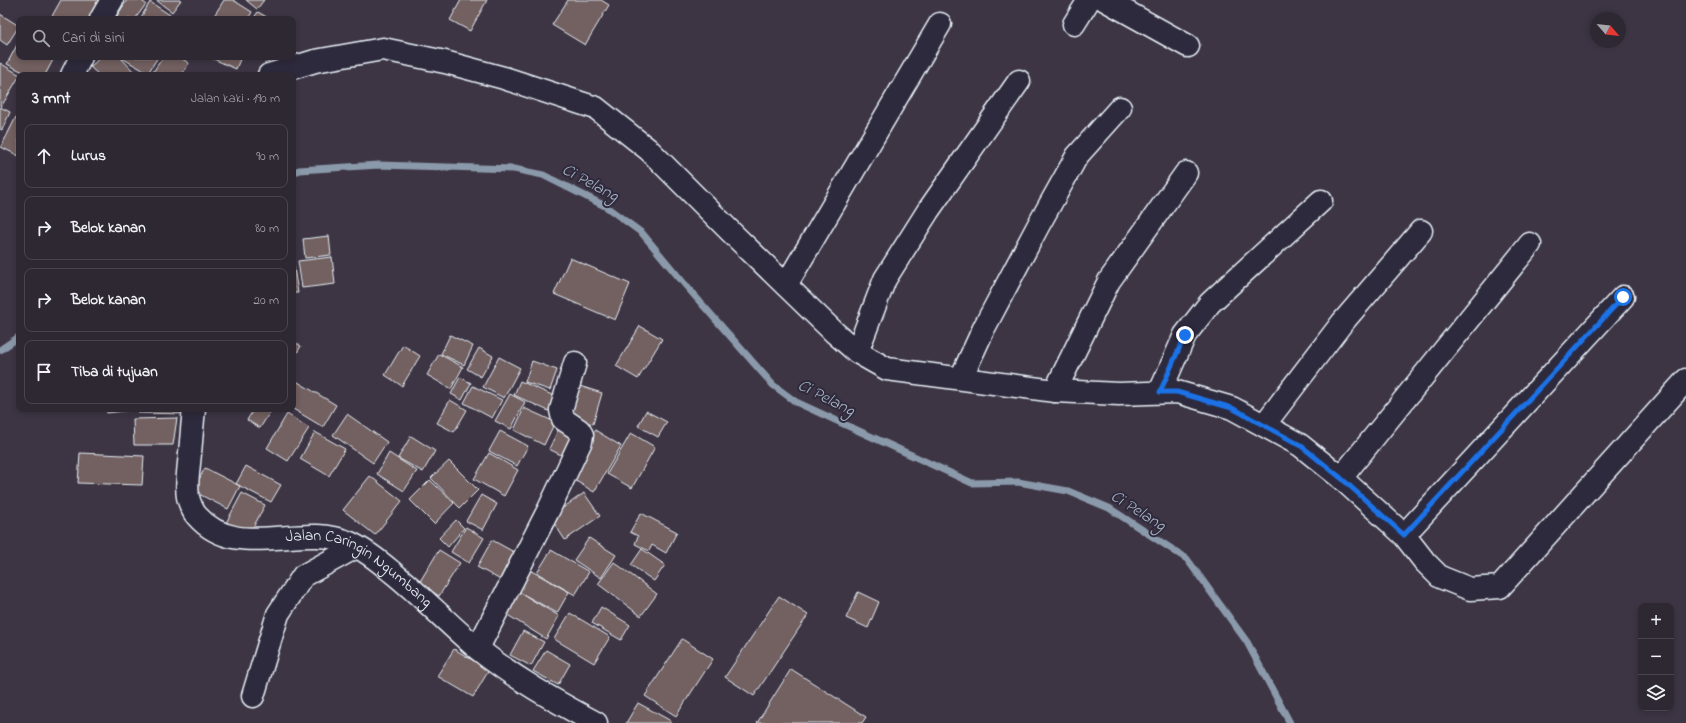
<!DOCTYPE html>
<html lang="id">
<meta charset="utf-8">
<style>
body{margin:0;font-family:"Indie Flower",sans-serif;background:#3a343f;color:#f1f3f6}
.controls{position:absolute;right:12px;bottom:12px;display:grid;overflow:hidden;border-radius:8px;box-shadow:0 2px 6px #0003}
.controls button{width:36px;height:36px;display:grid;place-items:center;padding:0;border:0;border-bottom:1px solid #49444e;background:#2e2833;color:#f1f3f6;font:20px sans-serif}
.compass{position:absolute;left:1590px;top:12px;width:36px;height:36px;border-radius:50%;background:#2e2833;box-shadow:0 2px 6px #0003;rotate:118deg}
.stop{position:absolute;width:12px;height:12px;margin:-9px;border:3px solid #1a73e8;border-radius:50%;background:#fff}
.stop.end{background:#1a73e8;border-color:#fff;box-shadow:0 1px 4px #0008}
.list{margin:0;padding:0;list-style:none}
h2{display:flex;justify-content:space-between;align-items:center;height:52px;margin:0;padding:0 16px;font-size:17px}
h2 small{font-size:13px;font-weight:400;color:#a7a6ac}
.list li{display:grid;grid-template-columns:26px 1fr auto;gap:12px;align-items:center;box-sizing:border-box;height:64px;margin:0 8px 8px;padding:0 8px;border:1px solid #49444e;border-radius:8px}
.list b{display:block;font-size:15px;white-space:nowrap}
.list em{font-size:13px;font-style:normal;color:#a7a6ac}
.icon{flex:none;width:22px;height:22px;fill:none;stroke:currentColor;stroke-width:2;stroke-linecap:round;stroke-linejoin:round}
.map{position:relative;flex:none;width:1686px;height:723px;overflow:hidden}
.search{position:absolute;background:#2e2833;box-shadow:0 2px 6px #0003;left:16px;top:16px;width:280px;height:44px;display:flex;align-items:center;gap:10px;box-sizing:border-box;padding:0 14px;border-radius:8px;color:#a7a6ac;font-size:15px}
.panel{position:absolute;background:#2e2833;box-shadow:0 2px 6px #0003;left:16px;top:72px;width:280px;height:340px;border-radius:8px}
.map>svg:first-child{display:block}
.lines{fill:none;stroke-linecap:round;stroke-linejoin:round}
.stream{stroke:#8b9aab;stroke-width:7}
.building{fill:#736160;stroke:#e8f1f8}
.minor-casing{stroke:#e8f1f8;stroke-width:25}
.minor{stroke:#2f2a3d;stroke-width:22}
.route{stroke:#1a73e8;stroke-width:5}
.labels{text-anchor:middle;dominant-baseline:central;stroke-width:4;stroke-linejoin:round;paint-order:stroke}
.street-label{font-size:16px;fill:#e8f1f8;stroke:#2f2a3d}
.water-label{font-size:17px;font-style:italic;fill:#aab7c5;stroke:#2f2a3d}
</style>
<div class="map">
<svg width="1686" height="723" viewBox="0 0 1686 723">
<rect width="100%" height="100%" fill="#3d3544"/>
<filter id="ink" filterUnits="userSpaceOnUse"><feTurbulence type="fractalNoise" baseFrequency=".025" numOctaves="2"/><feDisplacementMap in="SourceGraphic" scale="8" xChannelSelector="R" yChannelSelector="G"/><feConvolveMatrix kernelMatrix="1 2 1 2 8 2 1 2 1" color-interpolation-filters="sRGB"/></filter>
<g filter="url(#ink)">
<g class="lines">
<path class="stream" d="M293 173 299 170 379 165 514 169 543 175 605 206 642 233 687 287 773 385 796 402 972 483 1018 482 1068 491 1109 508 1187 559 1247 642 1290 723
M0 350 19 337"/>
</g>
<path class="building" d="M61 0H104L94 19H58L52 16Z
M127 0H140L146 4 135 19H115Z
M156 0H181L172 12Z
M224 0H233L252 12 248 19H212Z
M246 0H264L257 9Z
M461 0H487L470 31 450 20Z
M568 0H601L609 5 585 45 552 25Z
M150 2 170 15 168 19H140Z
M258 12 270 19H253Z
M0 14 19 26 7 45 0 40Z
M18 43 19 44V57H46L53 60 45 75H29L7 64Z
M101 57H120L137 75H99L90 67Z
M120 57H158L148 73Z
M163 57H179L189 63 182 75H151Z
M209 57H241L236 69Z
M0 63 20 75 1 107 0 106Z
M0 107 10 112 2 130 0 129Z
M16 117 19 118V156L1 147Z
M329 236 331 255 305 258 303 239Z
M332 257 335 284 302 288 298 261Z
M570 258 630 284 615 320 554 294Z
M293 261 298 293H293Z
M640 326 662 339 638 379 616 366Z
M450 335 473 346 464 365 441 354Z
M293 341 301 346 293 360Z
M403 345 420 356 402 386 385 375Z
M479 348 493 356 481 377 467 369Z
M439 354 463 367 451 389 427 375Z
M499 357 520 368 504 398 483 387Z
M532 361 557 370 550 390 525 382Z
M460 377 471 383 462 400 451 394Z
M293 379 336 405 323 427 293 409Z
M520 381 559 398 553 413 514 395Z
M573 384 602 393 593 424 563 415Z
M473 386 502 400 492 418 464 403Z
M510 394 525 402 511 429 495 421Z
M450 400 467 410 454 432 437 423Z
M524 408 555 422 544 445 514 430Z
M106 409H133V410L107 413Z
M139 409H186V414L139 413Z
M254 409H272L260 428 247 420Z
M646 411 667 422 658 437 638 426Z
M287 414 309 428 288 461 267 448Z
M347 414 387 442 373 463 333 435Z
M177 418 173 445H134L133 419Z
M559 428 578 438 567 458 549 449Z
M595 430 621 446 594 492 568 476Z
M500 431 528 446 517 466 489 451Z
M315 432 345 449 329 476 300 459Z
M631 433 655 447 632 488 607 474Z
M411 436 435 451 423 472 398 458Z
M80 453 144 456 142 485 78 483Z
M389 453 417 471 404 491 377 474Z
M489 453 518 470 504 496 474 479Z
M449 461 478 490 460 508 431 478Z
M246 466 281 485 271 502 236 484Z
M205 468 240 486 228 509 193 491Z
M370 476 402 501 375 535 343 510Z
M430 480 454 503 434 524 410 500Z
M242 493 265 505 249 535 226 523Z
M584 493 600 516 565 540 550 517Z
M481 495 497 504 483 530 466 521Z
M641 513 677 532 666 553 652 545 649 551 635 544 638 536 630 532Z
M456 520 464 528 448 547 439 538Z
M466 527 484 538 469 563 451 552Z
M589 538 616 555 601 578 574 560Z
M492 540 523 557 508 584 477 567Z
M642 549 665 565 654 581 631 565Z
M439 550 460 563 439 596 419 583Z
M551 550 589 572 575 595 537 573Z
M614 562 657 594 641 616 598 584Z
M526 568 569 592 557 613 514 589Z
M519 592 559 616 546 639 506 614Z
M858 592 879 602 868 628 846 618Z
M779 596 808 615 754 696 725 677Z
M601 607 630 625 621 640 592 623Z
M570 613 610 637 594 663 554 639Z
M523 631 544 642 531 666 510 655Z
M682 639 713 659 676 716 645 696Z
M454 649 489 670 473 697 437 676Z
M546 650 570 664 558 685 533 671Z
M791 669 866 717 862 723H757Z
M638 703 671 721 670 723H626Z"/>
<g class="lines">
<defs>
<g id="minor">
<path d="M1105 0 1188 46"/>
<path d="M101 19 112 0"/>
<path d="M1074 24 1089 0"/>
<path d="M72 75 81 57"/>
<path d="M269 75 315 61 383 49 445 62 504 78 596 108 649 150 735 236 835 333 857 352 887 369 1055 391 1109 281 1186 173"/>
<path d="M786 285 940 24"/>
<path d="M857 352 885 279 928 211 1019 81"/>
<path d="M961 378 984 328 1038 226 1077 156 1120 108"/>
<path d="M1055 391 1119 394 1177 392 1232 408 1300 445 1341 478 1404 535 1425 562 1440 577 1470 589 1500 587 1686 380"/>
<path d="M1160 392 1185 335 1210 303 1321 201"/>
<path id="s1" d="M194 409C192 427 191 445 189 463 188 474 186 486 188 497 189 502 193 512 197 516 237 562 301 521 350 543 365 550 379 561 392 572 422 596 448 624 478 649 514 678 555 701 596 723"/>
<path d="M1264 425 1342 323 1421 231"/>
<path d="M1341 478 1530 244"/>
<path d="M1404 535 1623 297"/>
<path d="M478 648 549 509 581 441 582 435 579 430 563 419 561 410 575 363"/>
<path d="M253 696 278 614 303 576 356 547"/>
</g>
</defs>
<use href="#minor" class="minor-casing"/>
<use href="#minor" class="minor"/>
</g>
</g>
<g class="lines" filter="url(#ink)">
<path class="route" d="M1185 335 1160 392H1177L1232 408 1300 445 1341 478 1404 535 1623 297"/>
</g>
<g class="labels">
<g class="street-label">
<text stroke="none"><textPath href="#s1" startOffset="288">Jalan Caringin Ngumbang</textPath></text>
</g>
<g class="water-label">
<text transform="translate(590 183) rotate(28)">Ci Pelang</text>
<text transform="translate(826 398) rotate(27)">Ci Pelang</text>
<text transform="translate(1138 511) rotate(32)">Ci Pelang</text>
</g>
</g>
</svg>
<div class="controls">
<button>+</button>
<button>−</button>
<button><svg class="icon" aria-label="layers" viewBox="0 0 24 24"><path d="M12 4l9 5-9 5-9-5zM3 14l9 5 9-5"/></svg></button>
</div>
<svg class="compass" viewBox="-18 -18 36 36"><path d="M0-13l5 13h-10z" fill="#e53935"/><path d="M0 13l5-13h-10z" fill="#a7a6ac"/></svg>
<div class="stop" style="left:1623px;top:297px"></div>
<div class="stop end" style="left:1185px;top:335px"></div>
<div class="search"><svg class="icon" aria-label="search" viewBox="0 0 24 24"><circle cx="10" cy="10" r="6"/><path d="M15 15l6 6"/></svg>Cari di sini</div>
<section class="panel">
<h2>3 mnt<small>Jalan kaki · 190 m</small></h2>
<ul class="list">
<li><svg class="icon" aria-label="ahead" viewBox="0 0 24 24"><path d="M12 20V5M6 11l6-6 6 6"/></svg><div><b>Lurus</b></div><em>90 m</em></li>
<li><svg class="icon" aria-label="right" viewBox="0 0 24 24"><path d="M7 20v-9h11M14 6l5 5-5 5"/></svg><div><b>Belok kanan</b></div><em>80 m</em></li>
<li><svg class="icon" aria-label="right" viewBox="0 0 24 24"><path d="M7 20v-9h11M14 6l5 5-5 5"/></svg><div><b>Belok kanan</b></div><em>20 m</em></li>
<li><svg class="icon" aria-label="arrive" viewBox="0 0 24 24"><path d="M6 21V4h12l-3 4 3 4H6"/></svg><div><b>Tiba di tujuan</b></div></li>
</ul>
</section>
</div>
